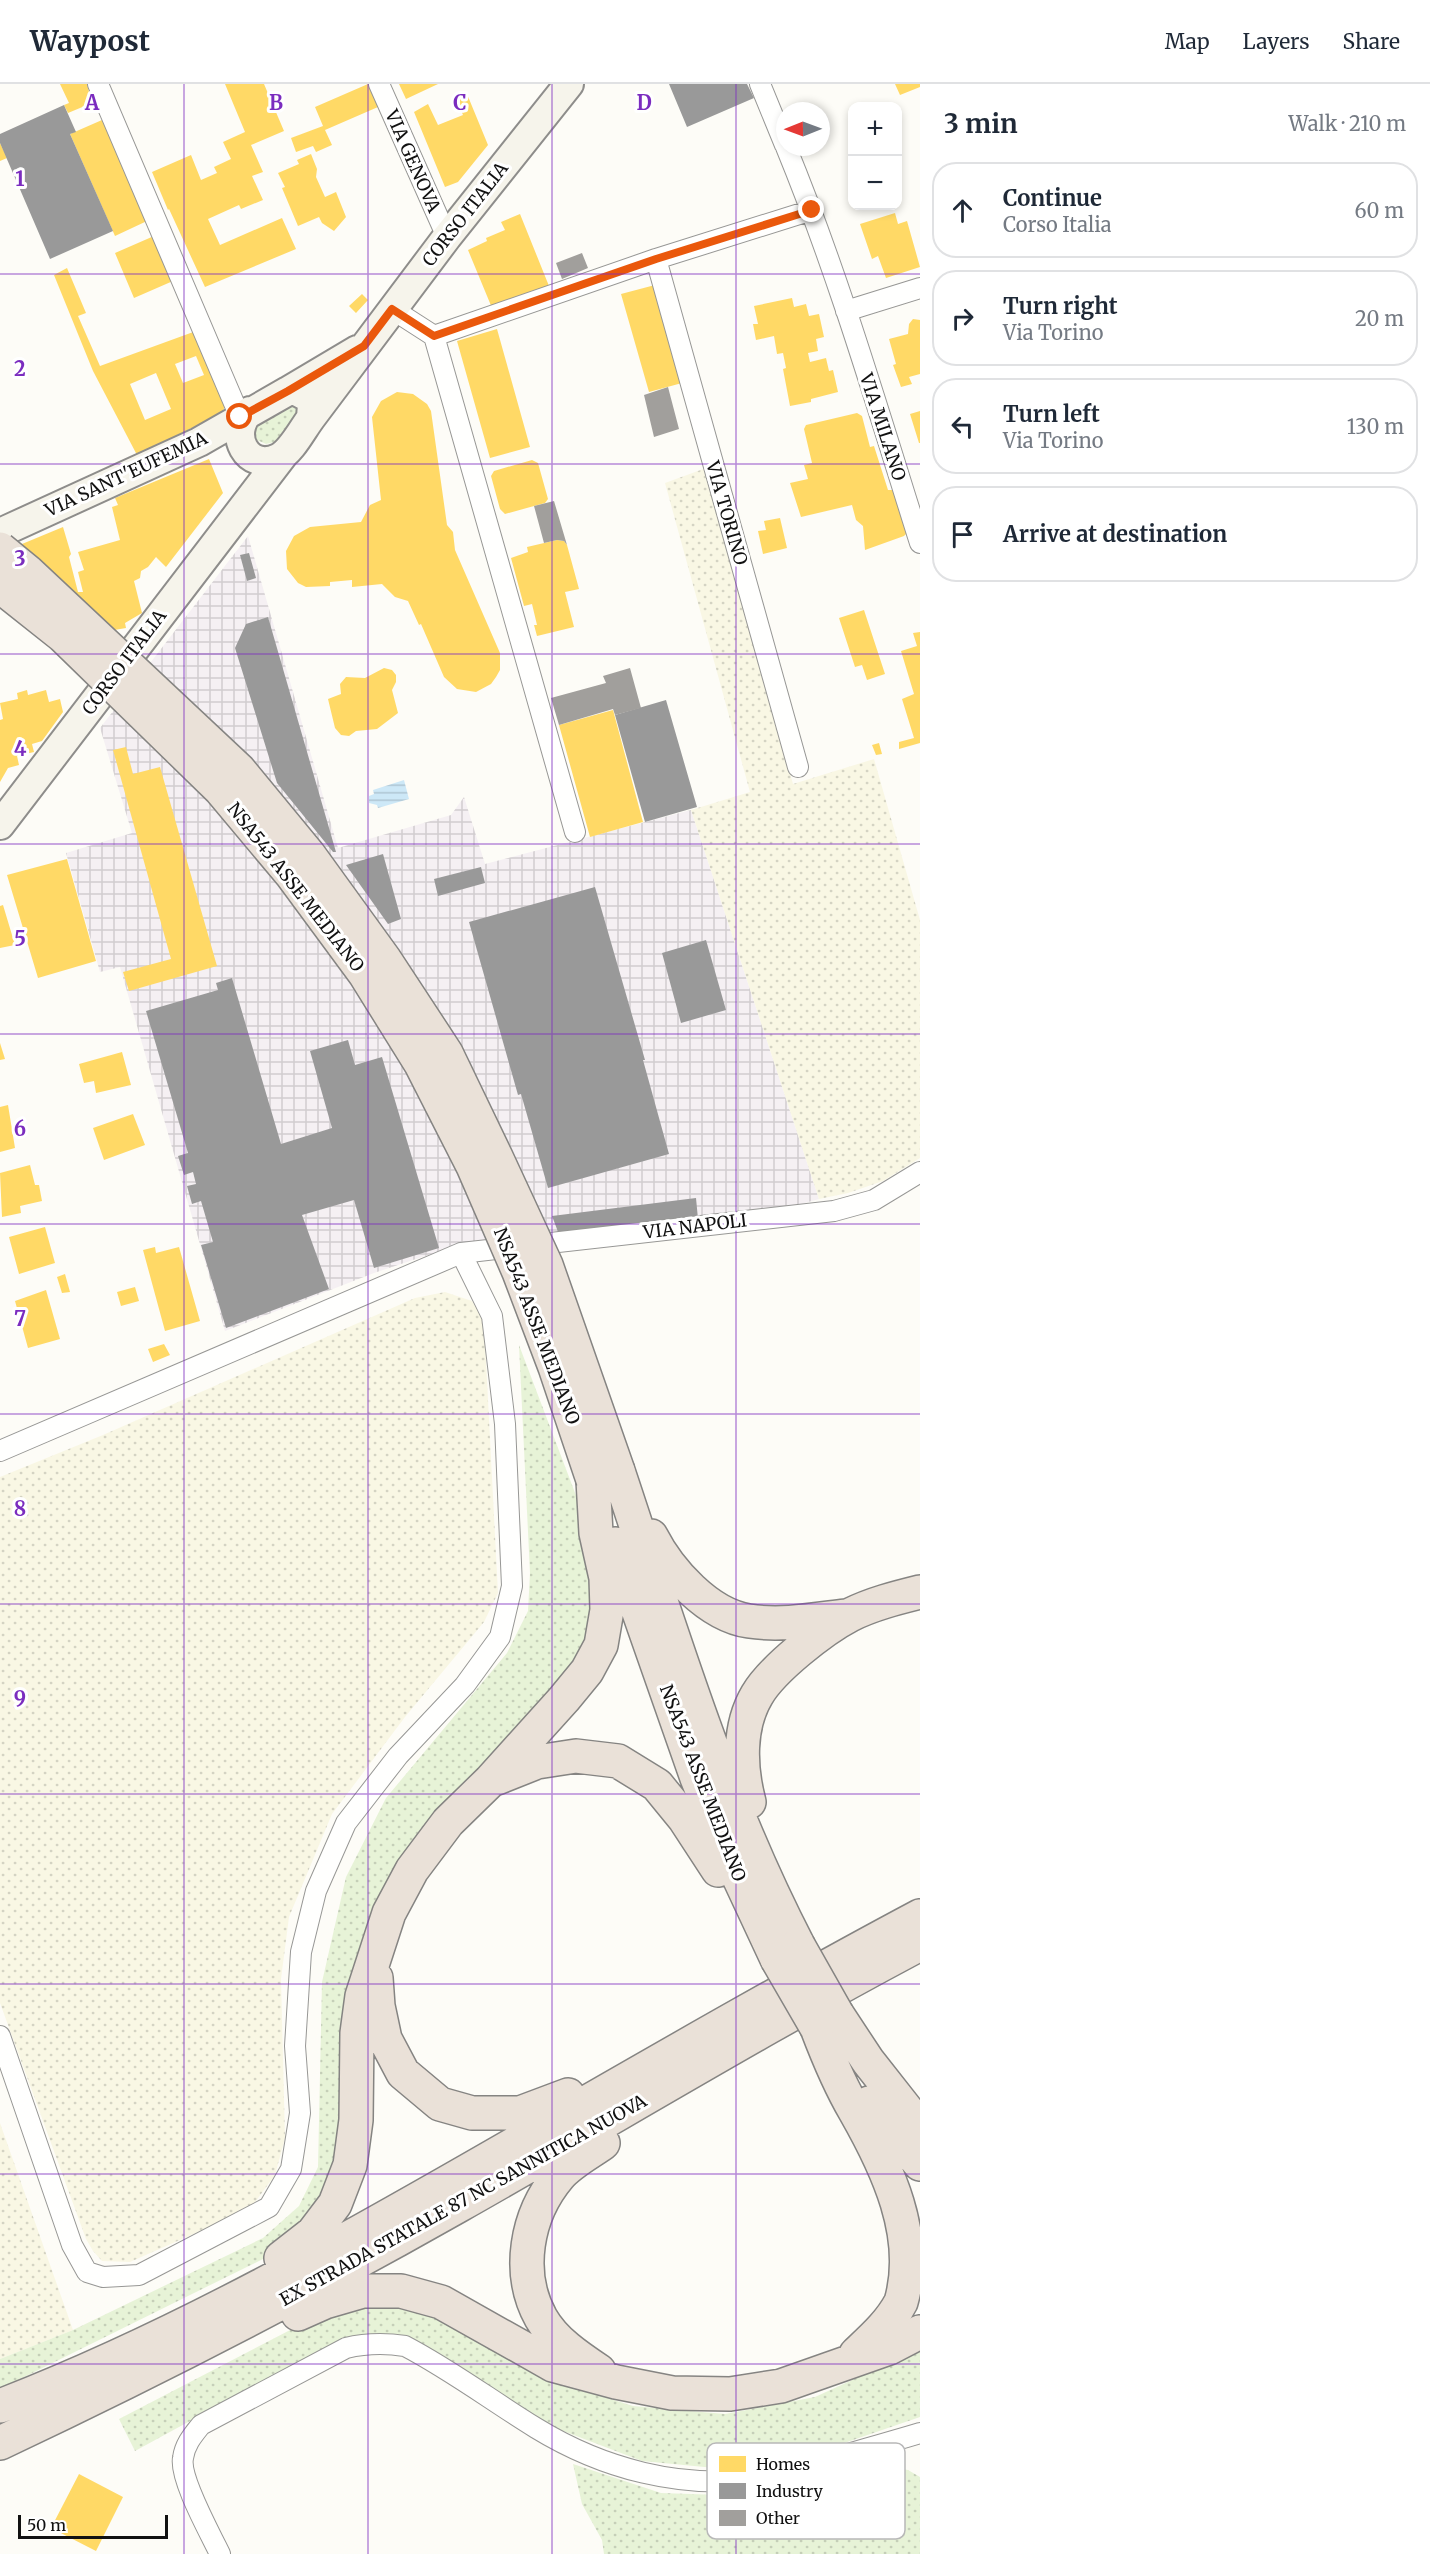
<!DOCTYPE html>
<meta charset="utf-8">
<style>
body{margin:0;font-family:Merriweather,serif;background:#f6f6f7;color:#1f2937}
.controls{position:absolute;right:18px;top:18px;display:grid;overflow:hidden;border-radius:12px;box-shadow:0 3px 9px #0003}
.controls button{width:54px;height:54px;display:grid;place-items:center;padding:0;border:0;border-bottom:2px solid #e0e1e3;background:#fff;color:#1f2937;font:30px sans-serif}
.compass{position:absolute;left:776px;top:18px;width:54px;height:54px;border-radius:50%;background:#fff;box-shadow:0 3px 9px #0003;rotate:269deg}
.scale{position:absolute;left:18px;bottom:15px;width:150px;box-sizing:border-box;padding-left:6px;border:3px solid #111;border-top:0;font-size:16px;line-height:21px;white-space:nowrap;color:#111;-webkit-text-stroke:4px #fff;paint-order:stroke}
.stop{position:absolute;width:18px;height:18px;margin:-14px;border:4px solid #ea580c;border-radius:50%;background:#fff}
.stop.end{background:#ea580c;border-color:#fff;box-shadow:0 2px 6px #0008}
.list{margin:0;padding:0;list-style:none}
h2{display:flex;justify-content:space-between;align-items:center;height:78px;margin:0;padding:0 24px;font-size:26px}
h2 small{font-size:20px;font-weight:400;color:#747a83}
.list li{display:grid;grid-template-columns:39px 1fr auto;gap:18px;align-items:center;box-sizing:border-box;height:96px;margin:0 12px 12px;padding:0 12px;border:2px solid #e0e1e3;border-radius:24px}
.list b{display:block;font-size:22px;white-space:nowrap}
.list p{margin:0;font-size:20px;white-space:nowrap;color:#747a83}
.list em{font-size:20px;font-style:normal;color:#747a83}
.icon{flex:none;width:33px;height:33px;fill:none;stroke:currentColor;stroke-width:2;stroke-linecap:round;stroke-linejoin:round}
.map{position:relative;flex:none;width:920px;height:2470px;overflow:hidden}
header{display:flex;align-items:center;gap:36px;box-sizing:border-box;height:84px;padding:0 30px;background:#fff;border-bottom:2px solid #e0e1e3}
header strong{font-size:28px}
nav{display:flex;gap:33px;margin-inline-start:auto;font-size:21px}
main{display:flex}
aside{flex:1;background:#fff}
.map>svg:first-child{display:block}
.industrial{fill:url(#industrial-grid)}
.farmland{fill:url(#farmland-dots)}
.grass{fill:url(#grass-dots)}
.water{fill:url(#water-rules)}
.homes{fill:#ffd966;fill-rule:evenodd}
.industry{fill:#999}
.building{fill:#a19f9c}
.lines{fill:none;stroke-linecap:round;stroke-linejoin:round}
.street-casing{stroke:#979795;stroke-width:22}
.secondary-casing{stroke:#8e8d8b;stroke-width:32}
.highway-casing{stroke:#858482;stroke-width:36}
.street{stroke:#fffffe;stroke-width:20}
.secondary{stroke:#f6f4eb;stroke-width:28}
.highway{stroke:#eae1d8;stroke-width:33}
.highway-bridge-casing{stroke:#858482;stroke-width:36;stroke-linecap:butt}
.highway-bridge{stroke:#eae1d8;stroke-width:33}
.route{stroke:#ea580c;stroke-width:8}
.grid{fill:none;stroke:#7b2cbf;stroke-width:1.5;stroke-opacity:0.55}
.labels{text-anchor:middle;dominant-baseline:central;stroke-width:6;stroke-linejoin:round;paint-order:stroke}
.street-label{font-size:18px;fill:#111;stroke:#fff}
.key{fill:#fff;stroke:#b8b8b8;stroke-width:1.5}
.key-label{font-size:16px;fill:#111}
.grid-label{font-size:20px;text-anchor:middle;font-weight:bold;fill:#7b2cbf;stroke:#fff;stroke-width:6;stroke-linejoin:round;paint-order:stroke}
</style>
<header>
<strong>Waypost</strong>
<nav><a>Map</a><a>Layers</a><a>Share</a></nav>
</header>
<main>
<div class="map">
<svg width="920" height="2470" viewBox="0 0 920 2470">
<defs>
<pattern id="industrial-grid" width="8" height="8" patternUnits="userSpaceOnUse" patternTransform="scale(1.5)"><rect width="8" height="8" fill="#f5f0f3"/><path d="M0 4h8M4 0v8" fill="none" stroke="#d1cdcf"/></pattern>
<pattern id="farmland-dots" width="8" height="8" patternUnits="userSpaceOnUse" patternTransform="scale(1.5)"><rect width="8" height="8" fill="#f9f7e4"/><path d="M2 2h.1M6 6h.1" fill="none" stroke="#d4d3c3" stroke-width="1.8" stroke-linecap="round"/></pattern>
<pattern id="grass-dots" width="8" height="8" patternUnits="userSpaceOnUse" patternTransform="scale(1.5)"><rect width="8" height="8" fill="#e7f3d7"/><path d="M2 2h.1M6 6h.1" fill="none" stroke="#c5cfb8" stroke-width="1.8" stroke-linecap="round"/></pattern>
<pattern id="water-rules" width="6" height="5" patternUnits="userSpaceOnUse" patternTransform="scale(1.5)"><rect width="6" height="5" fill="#cde8f7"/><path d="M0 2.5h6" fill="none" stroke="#afc6d3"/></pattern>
</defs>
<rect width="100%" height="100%" fill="#fdfcf7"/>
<path class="industrial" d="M248 452 338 764 451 731 464 713 485 780 691 726 819 1115 791 1123 461 1160 374 1189 225 1247 120 883 100 888 66 769 132 749 100 644Z"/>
<path class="farmland" d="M706 384 793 700 874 675 920 836V1074L883 1097 848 1109 819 1115 691 726 750 708 665 399Z
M445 1208 472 1217 482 1233 485 1258 498 1509 484 1538 405 1633 332 1730 289 1833 281 1895 285 2054 275 2091 250 2125 130 2178 102 2177 93 2167 86 2155 0 1919V1393L103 1351 415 1214Z
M0 2039 73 2246 0 2275Z"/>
<path class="grass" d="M294 320 298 325 297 329 275 358 266 360 257 356 254 348 257 339Z
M519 1261 591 1451 595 1555 416 1758 340 2094 277 2168 0 2305V2275L73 2246 263 2154 299 2122 318 2083 322 1898 346 1793 386 1714 507 1569 528 1527 530 1489Z
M365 2219H405L447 2235 553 2297 633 2322 725 2330 815 2313 920 2265V2333L786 2379 715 2384 642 2377 550 2342 516 2323 441 2270 401 2254 351 2255 320 2266 135 2367 119 2335 321 2230Z
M573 2380 661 2409 748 2412 875 2380 908 2386 920 2393V2470H604L602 2456 582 2420Z"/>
<path class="water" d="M404 696 409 715 378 724 377 721 369 719V712L374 710 373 706Z"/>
<path class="homes" d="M60 0H87L92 19 68 29 64 21 69 19Z
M225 0H264L284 47 251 61 263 88 252 92 263 116 241 125 239 121 208 135 220 161 282 134 296 165 205 203 169 125 168 126 152 88 191 71 201 96 217 89 214 83 231 75 223 58 245 48Z
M368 0 378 23 325 46 332 61 316 68 313 62 296 68 291 54 323 42 315 23Z
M399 0H438L406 15Z
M895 0H920V3L900 11Z
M467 10 488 61 458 98 445 103 414 28 428 20 438 41 463 31 456 14Z
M102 36 147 137 115 152 70 50Z
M0 59 7 74 0 77Z
M311 70 317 85 316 93 325 113 336 108 346 133 334 147 322 139 319 133 298 142 282 104 285 103 278 89 299 80 297 76Z
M895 129 898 140 907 137 920 183 886 194 878 172 872 175 860 140Z
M520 130 549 202 492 224 468 166 487 157 486 154 505 146 501 138Z
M154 152 173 197 134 214 115 169Z
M67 184 86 229 78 232 100 282 196 247 226 320 222 329 137 371 93 287 54 191ZM196 272 204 291 183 299 175 280ZM156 289 171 325 145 336 130 300Z
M655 201 682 299 649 308 621 210Z
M362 210 368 216 356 229 349 222Z
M792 214 794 223 806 220 809 232 819 230 824 253 816 255 818 267 808 269 810 278 826 274 829 287 833 286 838 308 811 315V318L790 322 783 285 786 284 783 269 777 270 774 252 756 256 753 240H758L754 222Z
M913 235 920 236V290L909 293 912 300 901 303 893 281 896 280 889 255 908 250 909 240Z
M497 245 530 363 490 374 457 257Z
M397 308 413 310 427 320 431 327 447 441 453 448 455 466 500 569V586L496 593 491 600 476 608 457 605 444 593 421 540 419 541 408 517 395 513 382 500 352 503V496L330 498V502L306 503 298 499 287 485 286 467 294 452 310 443 361 438 370 421 381 416 372 333 381 317Z
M920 327V359H919L910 330Z
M857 329 862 332 870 363 874 362 888 406H894L908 448 904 452 865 466 863 442 856 436 852 421 801 433 790 399 808 395 804 381 812 379 804 345 806 341Z
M209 375 223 409 166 483 156 473 148 483 141 487 140 494 134 497 142 529 125 539 126 544 79 552 40 517 22 460 63 443 71 470 69 473 78 508H83L78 488 84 486 78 468 120 456 112 423 118 421 115 414Z
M532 376 538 379 548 415 545 419 505 430 500 425 491 392 494 387Z
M780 434 787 464 763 470 758 447 766 446 764 437Z
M557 456 564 457 567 461 579 505 565 508 574 543 537 552 534 541H537L532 520 524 522 511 474 528 468 527 463Z
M864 526 885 590 867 596 862 581 855 583 839 534Z
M920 548V659L899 665V658L914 654 902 615 914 610 901 567 917 562 913 549Z
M384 584 392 586 396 591V598L392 606 398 629 377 645 356 647 349 652 341 651 335 644 328 615 341 610 340 600 346 593 365 594Z
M27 606 28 611 46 606 49 618 60 615 63 628 42 657 32 660 34 668 17 672 19 681 8 684 0 698V636L3 635 0 619 18 615 17 609Z
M613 626 643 738 590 753 559 641Z
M879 659 882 670 876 671 872 661Z
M126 663 133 690 160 683 217 882 129 907 123 888 171 875 113 666Z
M67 775 96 877 38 894 7 791Z
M3 821 15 861 0 864V822Z
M0 959 5 975 0 976Z
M122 968 131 1001 96 1009 94 997 84 999 79 980Z
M8 1021 15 1064 0 1068V1023Z
M133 1030 145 1061 104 1076 93 1044Z
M30 1081 35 1101H39L42 1117 20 1122 21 1129 2 1133 0 1089Z
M45 1143 55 1179 19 1190 9 1153Z
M155 1163 156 1169 179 1163 200 1237 165 1247 143 1166Z
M65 1190 70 1208 62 1209 57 1193Z
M135 1203 139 1217 121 1222 117 1208Z
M46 1206 60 1255 28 1264 15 1217Z
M164 1260 170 1271 153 1278 148 1265Z
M79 2390 123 2413 96 2467 51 2444Z"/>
<path class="industry" d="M669 0H747L754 14 687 43Z
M64 21 76 48 70 50 113 147 50 175 0 59V50Z
M249 469 256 494 247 497 240 471Z
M268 533 336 768H333L277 699 235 564 246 540Z
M666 616 697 723 645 738 615 631Z
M383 770 401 835 388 840 346 781Z
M481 783 485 799 438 812 434 795Z
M595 803 645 976H643L669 1070 548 1104 521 1010 518 1011 469 838Z
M706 856 726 926 681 939 662 869Z
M232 894 281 1060 332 1044 310 967 348 956 355 981 382 973 439 1164 374 1184 354 1116 302 1131 329 1205 226 1244 201 1161 213 1158 201 1117 192 1120 187 1102 196 1100 193 1088 184 1091 178 1072 188 1069 146 927 218 906 216 899Z
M696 1114 698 1135 560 1153 552 1132Z"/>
<path class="building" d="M582 169 588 184 562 195 556 179Z
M668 303 679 345 654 353 644 311Z
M554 417 567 461 564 457 557 456 544 459 534 422Z
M630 584 641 624 615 631 613 625 559 641 551 614 606 599 603 592Z"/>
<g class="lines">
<defs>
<path id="street" d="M98 0 240 333
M379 0 447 153
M760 0 785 61
M786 63C839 192 878 326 920 459
M656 175 798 683
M392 225 434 252 656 175 812 126
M846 227 920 204
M434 252 575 748
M0 1367 461 1169 834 1127 874 1116 920 1088
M0 1952 72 2161 87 2188 103 2193 139 2191 269 2123 291 2085 300 2029 295 1962 301 1868 316 1807 346 1739 398 1672 465 1601 500 1553 512 1502 505 1340 492 1232 461 1169
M220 2470C210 2449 179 2394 183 2374 185 2360 193 2351 201 2341L346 2264C367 2259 385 2259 405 2262 451 2286 492 2317 536 2344 603 2385 680 2405 758 2395 786 2391 814 2381 841 2372 867 2364 894 2357 920 2349"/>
<path id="secondary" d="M288 307 357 266
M311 334 447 153 569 0
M0 449 199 358 288 307H296L309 314 312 320 311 334C302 346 291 368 278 374 247 388 227 350 250 327
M0 741 284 370"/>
<path id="highway" d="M618 1387C671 1546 720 1711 798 1861
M651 1452C669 1487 708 1531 749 1537 781 1542 813 1536 845 1532
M615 1460 697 1694 728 1770 777 1875
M497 1694 537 1678 576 1672 618 1677 657 1701 684 1734 718 1786
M749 1718C740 1684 738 1643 757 1611 772 1585 823 1545 850 1531 872 1520 896 1514 920 1508
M376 1894 378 1922 385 1955 403 1989 440 2020 472 2029H520L568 2011
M837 1930 868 1977 920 2043
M817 1944C828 1973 839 2000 855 2027 887 2083 920 2152 901 2218 890 2239 873 2254 856 2270
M869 2019 920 2080
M281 2174 313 2149 335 2120 350 2081 356 2036 357 1949 362 1912 389 1829 412 1786 448 1738 490 1697 564 1615 587 1587 601 1561 607 1526 606 1494 596 1449 593 1396
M298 2230 325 2218 363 2207H401L441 2218 553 2281 616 2298 672 2309 730 2310 781 2302 889 2264 920 2248
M599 2287C578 2273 554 2257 541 2234 516 2189 526 2131 559 2092 570 2079 589 2069 603 2059
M0 2322C178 2253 344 2158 509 2063 645 1985 781 1906 920 1832
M0 2359C155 2286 308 2207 458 2122 612 2035 763 1943 920 1860"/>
</defs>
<use href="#street" class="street-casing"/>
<use href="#secondary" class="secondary-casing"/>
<use href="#highway" class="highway-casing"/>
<use href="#street" class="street"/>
<use href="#secondary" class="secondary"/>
<use href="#highway" class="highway"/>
<defs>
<path id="highway-bridge" d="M0 465 28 488 239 686 309 771 385 876 446 969 496 1073 546 1181 618 1387
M0 502 63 552 220 705 292 791 365 890 421 980 473 1082 519 1188 555 1283 593 1396
M798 1861 837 1930
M777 1875 817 1944"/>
</defs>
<use href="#highway-bridge" class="highway-bridge-casing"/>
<use href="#highway-bridge" class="highway-bridge"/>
</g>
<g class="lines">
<path class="route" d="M240 333 288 307 364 262 392 225 434 252 656 175 812 126"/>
</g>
<path class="grid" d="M184 0V2470M368 0V2470M552 0V2470M736 0V2470M0 190H920M0 380H920M0 570H920M0 760H920M0 950H920M0 1140H920M0 1330H920M0 1520H920M0 1710H920M0 1900H920M0 2090H920M0 2280H920"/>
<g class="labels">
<g class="street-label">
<text transform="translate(413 77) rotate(66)">VIA GENOVA</text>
<text transform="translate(465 130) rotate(-52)">CORSO ITALIA</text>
<text transform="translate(883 343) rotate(72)">VIA MILANO</text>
<text transform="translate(126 390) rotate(-25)">VIA SANT'EUFEMIA</text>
<text transform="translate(727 429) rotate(74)">VIA TORINO</text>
<text transform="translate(124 578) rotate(-53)">CORSO ITALIA</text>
<text transform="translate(296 803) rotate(52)">NSA543 ASSE MEDIANO</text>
<text transform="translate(695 1142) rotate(-7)">VIA NAPOLI</text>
<text transform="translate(537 1242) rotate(69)">NSA543 ASSE MEDIANO</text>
<text transform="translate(703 1699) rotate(69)">NSA543 ASSE MEDIANO</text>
<text transform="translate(463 2116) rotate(-29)">EX STRADA STATALE 87 NC SANNITICA NUOVA</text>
</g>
</g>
<rect x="707" y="2359" width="198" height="96" rx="9" class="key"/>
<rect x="719" y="2372" width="27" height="16" fill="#ffd966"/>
<rect x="719" y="2399" width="27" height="16" fill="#999"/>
<rect x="719" y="2426" width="27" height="16" fill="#a19f9c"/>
<g class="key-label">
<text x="756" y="2386">Homes</text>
<text x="756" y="2413">Industry</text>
<text x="756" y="2440">Other</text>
</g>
<g class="grid-label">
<text x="92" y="26">A</text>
<text x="276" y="26">B</text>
<text x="460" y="26">C</text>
<text x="644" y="26">D</text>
<text x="20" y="102">1</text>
<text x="20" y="292">2</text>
<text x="20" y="482">3</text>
<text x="20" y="672">4</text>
<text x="20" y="862">5</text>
<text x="20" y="1052">6</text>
<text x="20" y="1242">7</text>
<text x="20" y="1432">8</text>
<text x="20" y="1622">9</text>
</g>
</svg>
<div class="controls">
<button>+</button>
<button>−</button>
</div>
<svg class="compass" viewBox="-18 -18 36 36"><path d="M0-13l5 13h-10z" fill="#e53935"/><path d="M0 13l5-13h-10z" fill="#747a83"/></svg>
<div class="scale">50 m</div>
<div class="stop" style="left:240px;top:333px"></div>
<div class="stop end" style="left:812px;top:126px"></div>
</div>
<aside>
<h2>3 min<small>Walk · 210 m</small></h2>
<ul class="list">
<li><svg class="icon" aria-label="ahead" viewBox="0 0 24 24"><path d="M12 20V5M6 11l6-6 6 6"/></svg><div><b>Continue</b><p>Corso Italia</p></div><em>60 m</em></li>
<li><svg class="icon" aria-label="right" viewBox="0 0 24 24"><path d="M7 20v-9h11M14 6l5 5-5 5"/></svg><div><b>Turn right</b><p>Via Torino</p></div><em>20 m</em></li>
<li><svg class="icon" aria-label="left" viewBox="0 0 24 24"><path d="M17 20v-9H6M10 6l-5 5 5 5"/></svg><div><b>Turn left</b><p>Via Torino</p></div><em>130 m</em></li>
<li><svg class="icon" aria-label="arrive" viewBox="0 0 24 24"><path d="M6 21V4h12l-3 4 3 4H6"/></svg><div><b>Arrive at destination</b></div></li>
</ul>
</aside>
</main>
